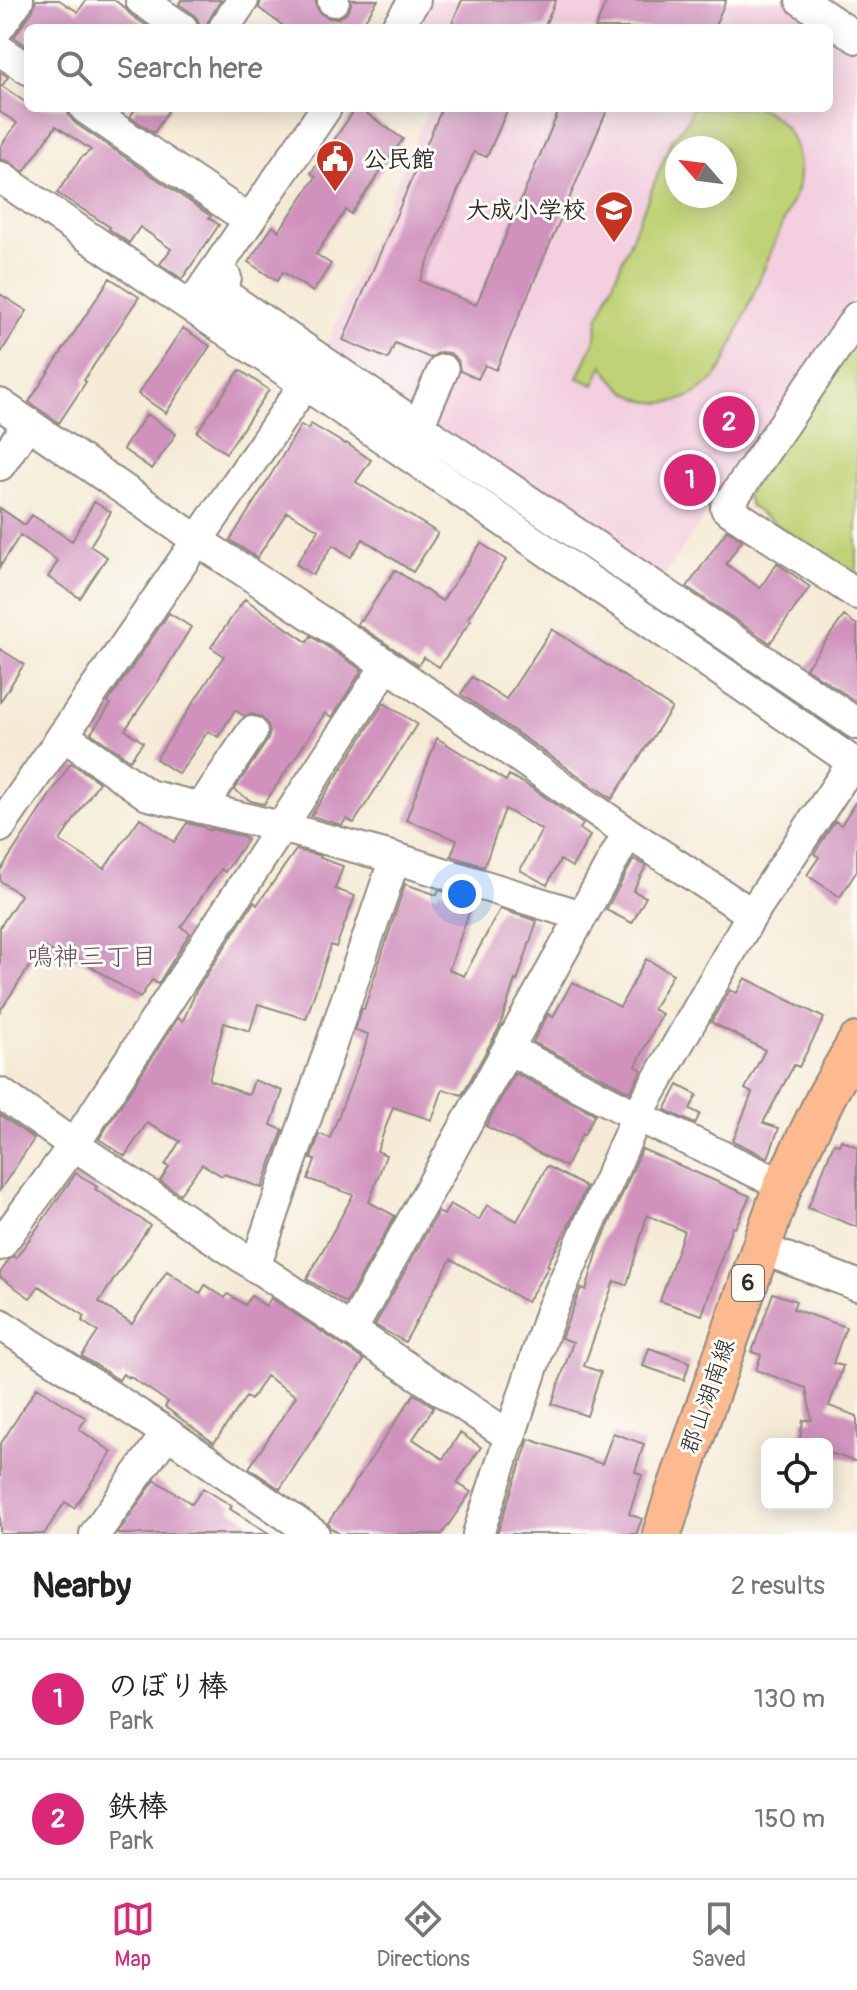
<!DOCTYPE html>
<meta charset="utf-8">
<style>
body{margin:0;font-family:Pangolin,"Klee One",sans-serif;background:#f2f2f2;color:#222}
.controls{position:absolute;right:24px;bottom:24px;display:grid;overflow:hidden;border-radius:12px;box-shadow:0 4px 20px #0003}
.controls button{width:72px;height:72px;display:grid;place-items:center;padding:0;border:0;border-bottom:2px solid #e0e0e0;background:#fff;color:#222;font:40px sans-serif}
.compass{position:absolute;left:665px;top:136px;width:72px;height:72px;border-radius:50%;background:#fff;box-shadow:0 4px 20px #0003;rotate:298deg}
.you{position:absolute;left:462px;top:894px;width:28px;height:28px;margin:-20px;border:6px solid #fff;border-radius:50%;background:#1a73e8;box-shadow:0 0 0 12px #1a73e833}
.badge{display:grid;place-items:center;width:52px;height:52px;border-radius:50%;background:#db2777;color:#fff;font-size:26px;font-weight:700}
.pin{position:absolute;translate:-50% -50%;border:4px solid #fff;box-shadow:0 2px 8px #0006}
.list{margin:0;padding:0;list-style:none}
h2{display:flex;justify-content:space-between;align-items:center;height:104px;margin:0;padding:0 32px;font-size:34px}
h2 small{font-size:26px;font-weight:400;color:#767676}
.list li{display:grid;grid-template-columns:52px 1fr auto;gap:24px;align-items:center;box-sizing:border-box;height:120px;padding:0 32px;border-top:2px solid #e0e0e0}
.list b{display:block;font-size:30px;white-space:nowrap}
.list p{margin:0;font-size:26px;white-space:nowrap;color:#767676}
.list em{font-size:26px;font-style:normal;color:#767676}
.icon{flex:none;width:44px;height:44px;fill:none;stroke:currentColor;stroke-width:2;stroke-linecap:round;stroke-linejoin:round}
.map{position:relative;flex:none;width:857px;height:1534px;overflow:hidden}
.search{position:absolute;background:#fff;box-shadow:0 4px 20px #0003;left:24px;right:24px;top:24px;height:88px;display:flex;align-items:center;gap:20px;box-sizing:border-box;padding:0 28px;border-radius:12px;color:#767676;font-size:30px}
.sheet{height:344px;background:#fff}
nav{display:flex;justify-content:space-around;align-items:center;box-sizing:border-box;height:112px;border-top:2px solid #e0e0e0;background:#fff;font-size:22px;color:#767676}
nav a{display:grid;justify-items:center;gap:4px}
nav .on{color:#db2777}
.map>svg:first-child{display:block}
.built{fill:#f3cfe0;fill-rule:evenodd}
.green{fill:#bfd275;stroke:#757e50;stroke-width:2;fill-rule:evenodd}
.building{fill:#d092bd}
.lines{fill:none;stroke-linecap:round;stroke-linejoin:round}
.minor-casing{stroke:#908a80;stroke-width:34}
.major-casing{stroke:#908a80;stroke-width:42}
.minor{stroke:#fff;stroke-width:30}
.major{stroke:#fcba8e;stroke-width:38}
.labels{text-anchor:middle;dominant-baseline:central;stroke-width:6;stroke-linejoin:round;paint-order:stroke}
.shield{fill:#fdfcf7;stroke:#6a6a68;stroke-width:2}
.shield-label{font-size:22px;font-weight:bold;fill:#2b2b2b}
.poi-label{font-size:24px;font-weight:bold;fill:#2b2b2b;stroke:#fdfcf7;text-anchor:start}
.street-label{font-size:24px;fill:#2b2b2b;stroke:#fdfcf7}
.neighbourhood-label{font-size:26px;fill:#654f5e;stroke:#fdfcf7}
</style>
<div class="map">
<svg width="857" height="1534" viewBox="0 0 857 1534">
<rect width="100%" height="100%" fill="#fdfcf7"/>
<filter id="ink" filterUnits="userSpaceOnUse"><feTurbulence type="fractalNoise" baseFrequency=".0125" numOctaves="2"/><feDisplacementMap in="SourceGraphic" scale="16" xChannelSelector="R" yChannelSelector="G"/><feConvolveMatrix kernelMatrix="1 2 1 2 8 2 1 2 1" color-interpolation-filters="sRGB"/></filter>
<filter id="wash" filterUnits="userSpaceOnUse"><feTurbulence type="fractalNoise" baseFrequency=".006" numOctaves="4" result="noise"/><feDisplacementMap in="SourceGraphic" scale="32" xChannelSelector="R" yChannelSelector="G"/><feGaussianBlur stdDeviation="1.8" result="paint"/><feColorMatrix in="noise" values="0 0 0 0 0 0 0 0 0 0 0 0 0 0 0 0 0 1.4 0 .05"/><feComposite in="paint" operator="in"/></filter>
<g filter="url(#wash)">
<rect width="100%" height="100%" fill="#f5ead5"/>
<path class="built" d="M420 0H794L857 43V292L659 583 323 354 429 108H829V28H401ZM677 148H725V196H677Z"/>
<path class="green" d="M692 108H760C791 123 803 153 798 187L724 365C694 414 632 417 603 365L594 385 578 378 596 337 598 319 672 140 687 121ZM677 148H725V196H677Z
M857 335V579L751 507 746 495Z"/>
<g id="blocks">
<path class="building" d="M36 0H59L78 12 86 0H114L124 7 131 15 150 28H28V47L14 37 33 10Z
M181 0H221L204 28H200L198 20 193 14 179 4Z
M261 0H316V6L320 13 329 18H338L346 14 351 5V0H378L360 28H286L259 8Z
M462 0H556L544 28H450Z
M607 0H726L714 28H595Z
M0 72 8 77 2 86 28 104V108H67L69 116 75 123 211 216 209 218 219 225 182 279 160 264 171 249 140 227 129 243 109 229 110 227 57 193 81 158 91 150 56 126 24 172 10 162 0 159V147L17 123 0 112Z
M136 108H170L154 133 130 117Z
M356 108H359L403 139 351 214 346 210 316 254 331 264 313 292 283 272 277 281 248 262 273 226 279 231 316 177 311 173Z
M442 108H508L487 157 474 152 420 281 476 305 560 108H608L496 370 485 365 478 379 460 371 458 360 450 353 440 352 430 358 395 343 388 359 343 340Z
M110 278 139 297 84 380 86 382 59 423 29 402Z
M0 294 27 311 0 354Z
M183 328 210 346 166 413 138 394Z
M240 370 269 390 226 453 197 432Z
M147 414 176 434 152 469 123 449Z
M311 424 345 444 346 443 371 460 356 482 438 533 413 572 363 539 351 557 333 545 313 575 296 564 319 530 287 512 257 558 230 540 258 496 301 425 308 429Z
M94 502 111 512 90 546 107 557 80 598 48 577 58 561 20 535 0 567V508L25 525 32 515 72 541Z
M727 530 742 540 726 564 760 588 777 563 810 587 770 643 687 587Z
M481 543 506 560 468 618 471 620 439 667 424 657 418 665 357 624 360 619 362 620 395 570 442 601Z
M245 599 307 642 311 636 362 670 332 717 325 713 264 804 251 801 234 790 267 741 270 733 268 725 261 717 252 714 244 716 235 710 218 737 208 731 179 774 156 759 224 656 211 647Z
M169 613 191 627 161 677 125 730 143 742 130 760 91 733 111 704 108 702Z
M844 616 857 625V702L806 668Z
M552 629 672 708 612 799 461 694 472 677 506 699Z
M0 649 24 664 0 702Z
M384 703 417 724 354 823 346 819 342 825 311 816Z
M437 738 506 781 509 775 532 788 583 824 580 829 590 836 572 867 560 860 547 885 520 870 542 830 505 809 484 867 451 856 457 840 406 820Z
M71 763 99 782 60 841 104 869 140 818 174 842 187 823 203 827 209 831 210 829 242 836 247 840 225 872 221 869 181 927 190 933 158 984 152 980 140 998 75 956 70 964 43 946 0 1011V927L21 895 0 881V871Z
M857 800V871L840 897 807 875 819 857 814 854 835 821 841 825Z
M296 850 321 856 320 858 343 866 335 889 355 896 336 947 331 945 306 1019 258 1004 250 1031 224 1023 209 1080 249 1095 254 1080 283 1091 271 1125 283 1130 262 1188 224 1174 222 1176 202 1164 180 1194 160 1181 169 1167 165 1165 180 1141 147 1123 125 1156 99 1139 178 1018 183 1021 196 991 254 902 257 905Z
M634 859 646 866 633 891 646 897 632 923 606 910Z
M405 884 437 895 439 890 473 901 449 970 464 976 500 909 537 921 517 981 515 980 500 1026 462 1095 443 1089 432 1120 393 1107 377 1151 386 1155 369 1202 395 1216 346 1303 307 1279 353 1195 308 1179 315 1160 311 1159 319 1134 330 1138 365 1047 368 1034 355 1030 362 1009H364Z
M646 959 673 974 653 1009 662 1014 636 1066 642 1070 630 1092 533 1042 548 1014 553 1017 572 982 620 1007Z
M745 978 824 1018 799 1067 794 1065 763 1123 779 1128 768 1158 733 1141 752 1093 745 1089 765 1050 711 1022 730 990 737 993Z
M515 1073 595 1114 584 1135 582 1134 566 1167 486 1126Z
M678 1085 697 1095 690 1109 700 1114 695 1124 665 1110Z
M0 1115 34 1139 0 1190Z
M841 1140 857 1147V1227L808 1208 834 1143 839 1145Z
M642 1149 750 1196 735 1228 732 1227 702 1315 660 1301 684 1231 647 1215 627 1285 614 1281 584 1366 601 1372 587 1416 552 1404 573 1342 561 1338 581 1288 586 1290 599 1247Z
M547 1166 586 1187 572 1219 547 1265 549 1266 527 1302 451 1259 405 1342 375 1325 438 1212 444 1215 450 1204 479 1220 487 1205 517 1221Z
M76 1173 97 1187 95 1189 150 1225 99 1302 132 1324 167 1271 200 1294 205 1285 225 1298 228 1294 245 1305 251 1296 266 1306 271 1298 364 1360 280 1489 249 1468 296 1396 266 1376 251 1400 246 1397 214 1443 165 1407 168 1402 129 1376 128 1378 123 1374 119 1380 82 1356 98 1332 82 1321 85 1316 39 1286 30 1298 0 1277V1273L9 1260 14 1256 16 1258Z
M773 1293 796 1301 793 1309 846 1327 833 1363 843 1366 829 1406 857 1416V1462L827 1452V1444H799L803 1420H812L806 1388 756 1370 761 1355 752 1352Z
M649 1348 690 1362 684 1380 643 1366Z
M37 1387 86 1418 79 1429 112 1452 74 1508 65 1502 44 1534H0V1445Z
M414 1394 434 1407 413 1439 443 1459 460 1433 481 1447 457 1483 471 1492 442 1534H340L331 1528 328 1523Z
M613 1433 644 1444 635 1472 642 1475 629 1514 642 1519 636 1534H497L529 1439 602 1464Z
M155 1480 192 1504 203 1488 232 1506 230 1509 270 1534H117Z"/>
</g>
</g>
<g filter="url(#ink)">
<use href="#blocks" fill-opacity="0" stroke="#908a80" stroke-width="2"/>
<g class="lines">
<defs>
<path id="minor" d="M141 0 182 28
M801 0 857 38
M333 1 334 0
M0 26 18 0
M224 28 243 0
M396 28 415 0
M0 50 28 69
M85 108 249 220
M0 177 312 389 857 765
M226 278 218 290 857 724
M221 313 197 297 326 108
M857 317 726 508 857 594
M0 404 197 540 387 665 628 833 752 914
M420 422 443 370
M0 465 28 423
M63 735 148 795 281 827 395 858 582 916
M201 808 252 732
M0 827 305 384
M508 1049 637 1116 783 1185
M0 1093 74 1145 511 1437
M0 1245 74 1145 387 665
M760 1248 857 1285
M255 1267 395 858
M0 1324 167 1433 314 1534
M351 1331 628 833
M95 1534 167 1433
M478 1534 551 1311 637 1116 752 914 853 762"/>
<path id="major" d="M662 1534 674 1496 783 1185 827 1095 857 1042"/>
</defs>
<use href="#minor" class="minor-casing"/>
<use href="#major" class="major-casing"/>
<use href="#minor" class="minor"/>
<use href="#major" class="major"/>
</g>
</g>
<defs>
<symbol id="civic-pin" viewBox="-11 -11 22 30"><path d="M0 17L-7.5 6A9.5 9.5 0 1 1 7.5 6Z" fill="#c8321e" stroke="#fdfcf7"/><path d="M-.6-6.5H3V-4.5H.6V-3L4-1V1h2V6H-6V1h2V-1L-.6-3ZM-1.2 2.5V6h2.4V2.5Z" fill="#fff"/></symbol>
<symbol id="school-pin" viewBox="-11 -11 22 30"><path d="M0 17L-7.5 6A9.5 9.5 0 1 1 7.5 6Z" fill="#c8321e" stroke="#fdfcf7"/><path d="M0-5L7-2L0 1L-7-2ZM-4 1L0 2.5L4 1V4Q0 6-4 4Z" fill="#fff"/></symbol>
</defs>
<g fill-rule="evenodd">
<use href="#civic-pin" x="313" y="137" width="44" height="60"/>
<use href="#school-pin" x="592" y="188" width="44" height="60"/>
</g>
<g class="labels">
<rect class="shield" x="732" y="1265" width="32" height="36" rx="6"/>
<g class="shield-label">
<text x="748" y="1283">6</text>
</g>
<g class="poi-label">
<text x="363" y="159">公民館</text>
<text x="586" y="210" text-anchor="end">大成小学校</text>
</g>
<g class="street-label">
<text transform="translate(708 1396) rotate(-71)">郡山湖南線</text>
</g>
<g class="neighbourhood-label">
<text x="92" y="957">鳴神三丁目</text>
</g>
</g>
</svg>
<div class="controls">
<button><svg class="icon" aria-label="locate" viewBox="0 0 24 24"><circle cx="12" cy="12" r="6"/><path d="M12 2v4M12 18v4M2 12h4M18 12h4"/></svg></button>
</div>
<svg class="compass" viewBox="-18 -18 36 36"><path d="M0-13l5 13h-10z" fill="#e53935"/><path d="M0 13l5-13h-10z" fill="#767676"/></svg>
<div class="you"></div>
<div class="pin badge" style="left:690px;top:480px">1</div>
<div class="pin badge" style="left:729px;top:422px">2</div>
<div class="search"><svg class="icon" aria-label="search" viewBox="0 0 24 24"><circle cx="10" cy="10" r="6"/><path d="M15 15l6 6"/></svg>Search here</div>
</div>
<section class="sheet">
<h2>Nearby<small>2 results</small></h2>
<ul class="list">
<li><span class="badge">1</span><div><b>のぼり棒</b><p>Park</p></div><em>130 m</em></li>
<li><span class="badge">2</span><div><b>鉄棒</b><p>Park</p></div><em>150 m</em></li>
</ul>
</section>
<nav>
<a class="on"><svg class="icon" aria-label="map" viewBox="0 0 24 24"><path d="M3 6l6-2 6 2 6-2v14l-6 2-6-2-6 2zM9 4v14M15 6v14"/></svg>Map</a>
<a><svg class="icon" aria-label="directions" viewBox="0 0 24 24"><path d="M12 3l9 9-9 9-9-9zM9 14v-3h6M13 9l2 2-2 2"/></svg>Directions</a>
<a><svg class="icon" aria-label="saved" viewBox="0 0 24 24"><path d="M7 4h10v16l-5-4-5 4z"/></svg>Saved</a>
</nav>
